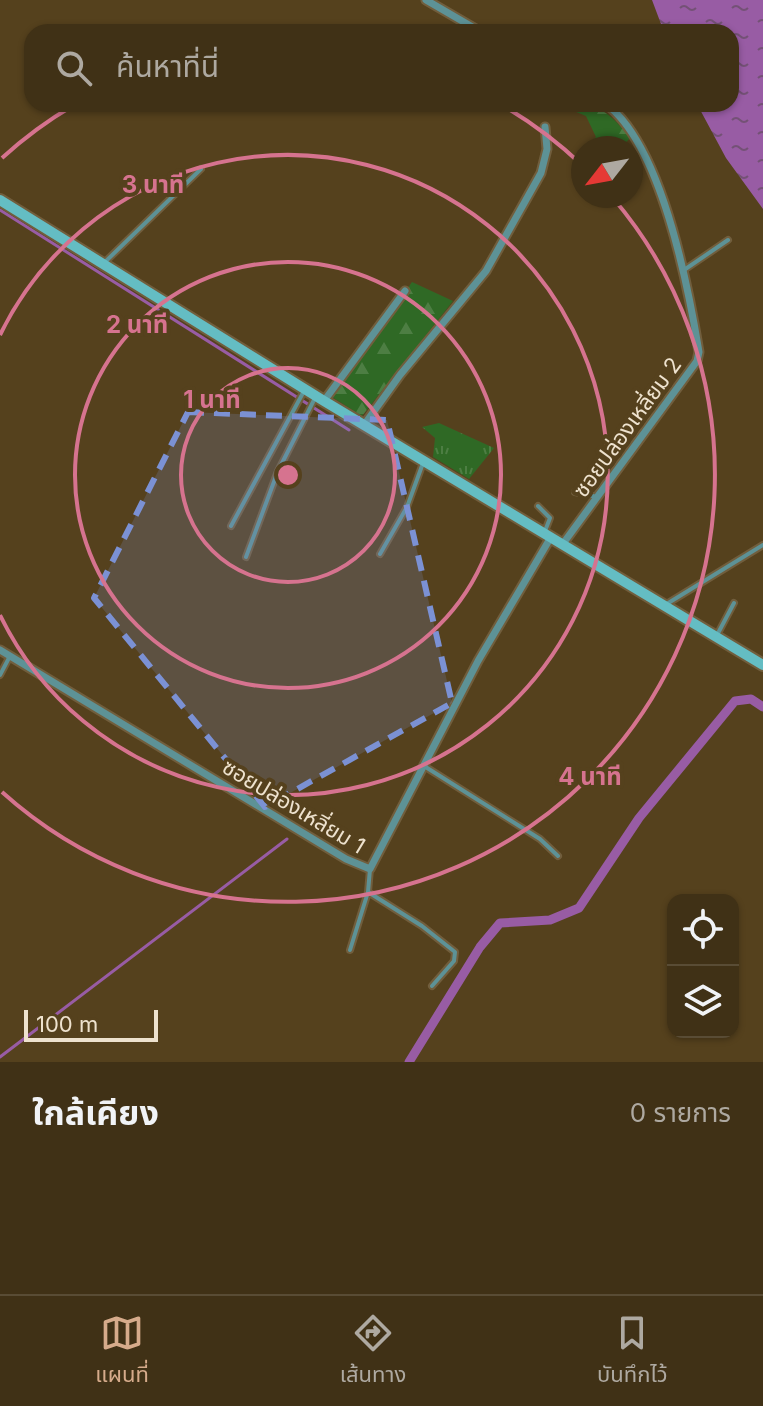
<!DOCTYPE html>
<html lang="th">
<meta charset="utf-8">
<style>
body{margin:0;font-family:Inter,"Noto Sans Thai",sans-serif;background:#47391f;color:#f1f3f6}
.controls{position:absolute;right:24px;bottom:24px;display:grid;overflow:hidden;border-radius:16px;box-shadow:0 2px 6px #0004}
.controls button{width:72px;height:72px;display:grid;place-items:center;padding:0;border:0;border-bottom:2px solid #594c35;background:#403116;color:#f1f3f6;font:40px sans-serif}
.compass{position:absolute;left:571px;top:136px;width:72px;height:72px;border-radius:50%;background:#403116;box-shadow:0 2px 6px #0004;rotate:239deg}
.scale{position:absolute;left:24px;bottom:20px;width:134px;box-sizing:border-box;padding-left:8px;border:4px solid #eee2ce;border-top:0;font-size:22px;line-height:28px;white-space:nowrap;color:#eee2ce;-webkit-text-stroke:6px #55411d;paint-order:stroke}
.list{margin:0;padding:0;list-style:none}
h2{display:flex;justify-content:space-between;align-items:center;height:104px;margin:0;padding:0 32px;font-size:34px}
h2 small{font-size:26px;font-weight:400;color:#aea9a1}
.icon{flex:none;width:44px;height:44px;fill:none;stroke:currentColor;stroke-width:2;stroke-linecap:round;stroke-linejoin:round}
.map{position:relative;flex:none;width:763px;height:1062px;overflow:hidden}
.search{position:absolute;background:#403116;box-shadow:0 2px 6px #0004;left:24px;right:24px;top:24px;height:88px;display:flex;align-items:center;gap:20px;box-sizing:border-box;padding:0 28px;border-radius:24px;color:#aea9a1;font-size:30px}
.sheet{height:232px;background:#403116}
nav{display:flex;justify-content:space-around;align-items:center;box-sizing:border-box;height:112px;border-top:2px solid #594c35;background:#403116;font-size:22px;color:#aea9a1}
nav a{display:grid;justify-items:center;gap:4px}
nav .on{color:#d6ab8b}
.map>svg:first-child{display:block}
.grass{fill:url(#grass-tufts)}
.forest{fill:url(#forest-firs)}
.water{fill:url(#water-ripples)}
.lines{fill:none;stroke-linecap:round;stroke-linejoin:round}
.stream{stroke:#985ca4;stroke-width:3}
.canal{stroke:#985ca4;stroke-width:9}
.lane-casing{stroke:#715e3d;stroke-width:8}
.street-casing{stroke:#715e3d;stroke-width:11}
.secondary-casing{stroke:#715e3d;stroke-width:14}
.lane{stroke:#5d9296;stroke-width:4}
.street{stroke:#5d9296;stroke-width:7}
.secondary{stroke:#64bdc3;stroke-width:10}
.marked{fill:#7b91d4;fill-opacity:0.2;stroke:#7b91d4;stroke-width:6;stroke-dasharray:16 10;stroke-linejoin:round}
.ring{fill:none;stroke:#d6738f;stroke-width:4}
.labels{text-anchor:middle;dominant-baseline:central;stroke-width:8;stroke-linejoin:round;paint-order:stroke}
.street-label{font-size:22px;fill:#eee2ce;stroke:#55411d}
.centre{fill:#d6738f;stroke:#55411d;stroke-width:4}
.ring-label{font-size:24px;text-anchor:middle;font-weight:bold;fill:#d6738f;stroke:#55411d;stroke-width:8;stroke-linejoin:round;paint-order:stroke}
</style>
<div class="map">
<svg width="763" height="1062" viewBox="0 0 763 1062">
<defs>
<pattern id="grass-tufts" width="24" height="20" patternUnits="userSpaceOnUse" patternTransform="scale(2)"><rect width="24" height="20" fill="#2f6925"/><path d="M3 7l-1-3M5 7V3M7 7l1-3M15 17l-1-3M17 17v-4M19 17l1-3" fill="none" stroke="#4d7e43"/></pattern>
<pattern id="forest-firs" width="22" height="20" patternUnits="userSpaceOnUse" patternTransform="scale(2)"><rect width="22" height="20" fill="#2f6925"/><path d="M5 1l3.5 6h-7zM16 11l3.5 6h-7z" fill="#4d7e43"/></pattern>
<pattern id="water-ripples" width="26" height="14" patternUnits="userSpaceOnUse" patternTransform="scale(2)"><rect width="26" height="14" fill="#985ca4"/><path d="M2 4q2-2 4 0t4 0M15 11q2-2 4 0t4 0" fill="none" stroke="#745176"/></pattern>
</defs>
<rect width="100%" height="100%" fill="#55411d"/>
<path class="grass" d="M439 423 494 448 469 479 433 457 435 438 422 427Z"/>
<path class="forest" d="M557 104C596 104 605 106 630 138L621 148H584L596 137 586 116Z
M412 282 453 301 362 416 332 397Z"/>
<path class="water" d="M652 0H763V209L726 158 697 104H731V32H664Z"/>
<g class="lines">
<path class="stream" d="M0 210 349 430
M0 1057 287 839"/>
<path class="canal" d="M409 1062 480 947 500 923 550 920 579 908 639 818 735 701 751 699 763 707"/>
<defs>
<path id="lane" d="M105 262 201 169
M684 270 728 240
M575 492 597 497
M538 506 550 518 545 531
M231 526 304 391
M380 554 407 507 423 463
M246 557 278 471 315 398
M665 605 763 545
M716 637 734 603
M0 675 10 656
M424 766 540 839 558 856
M368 892 422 926 455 952 454 961 432 986
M350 950 368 892 370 869"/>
<path id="street" d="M426 0 481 32
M324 401 405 291
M364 425 400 375 486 271 541 173 547 149 545 127
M562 545 697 361 699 352C688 285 661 145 606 104
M0 650 346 859 370 869 478 661 551 537"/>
<path id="secondary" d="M0 200 324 401 763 665"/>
</defs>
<use href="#lane" class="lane-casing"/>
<use href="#street" class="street-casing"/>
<use href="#secondary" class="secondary-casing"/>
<use href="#lane" class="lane"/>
<use href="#street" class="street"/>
<use href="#secondary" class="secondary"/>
</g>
<path class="marked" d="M188 412 387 420 452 703 265 807 94 598Z"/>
<g class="ring">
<circle cx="288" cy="475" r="107"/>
<circle cx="288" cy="475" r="213"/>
<path d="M0 335A320 320 0 1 1 0 615"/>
<path d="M2 158A427 427 0 0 1 74 105M502 105A427 427 0 0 1 582 165M613 198A427 427 0 0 1 2 792"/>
</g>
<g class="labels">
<g class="street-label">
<text transform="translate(627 427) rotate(-54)">ซอยปล่องเหลี่ยม 2</text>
<text transform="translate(294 806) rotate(31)">ซอยปล่องเหลี่ยม 1</text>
</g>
</g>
<circle cx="288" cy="475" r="12" class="centre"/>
<g class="ring-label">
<text x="153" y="193">3 นาที</text>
<text x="137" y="333">2 นาที</text>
<text x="212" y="408">1 นาที</text>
<text x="590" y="785">4 นาที</text>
</g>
</svg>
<div class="controls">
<button><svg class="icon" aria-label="locate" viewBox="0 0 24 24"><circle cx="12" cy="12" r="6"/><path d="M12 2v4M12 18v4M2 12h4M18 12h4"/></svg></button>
<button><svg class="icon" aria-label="layers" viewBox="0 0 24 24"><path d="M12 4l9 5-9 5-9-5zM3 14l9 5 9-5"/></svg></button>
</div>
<svg class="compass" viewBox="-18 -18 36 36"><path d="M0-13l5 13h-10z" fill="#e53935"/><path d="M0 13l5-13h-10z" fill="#aea9a1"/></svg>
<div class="scale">100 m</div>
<div class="search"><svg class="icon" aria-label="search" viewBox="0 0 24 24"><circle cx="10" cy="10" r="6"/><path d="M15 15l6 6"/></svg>ค้นหาที่นี่</div>
</div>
<section class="sheet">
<h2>ใกล้เคียง<small>0 รายการ</small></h2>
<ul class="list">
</ul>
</section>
<nav>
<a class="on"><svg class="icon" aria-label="map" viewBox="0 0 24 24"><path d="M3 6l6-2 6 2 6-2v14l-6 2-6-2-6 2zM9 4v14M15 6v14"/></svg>แผนที่</a>
<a><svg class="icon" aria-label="directions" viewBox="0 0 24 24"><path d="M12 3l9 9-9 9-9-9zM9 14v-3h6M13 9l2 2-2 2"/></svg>เส้นทาง</a>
<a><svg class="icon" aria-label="saved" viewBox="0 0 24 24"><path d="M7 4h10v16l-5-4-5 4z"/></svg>บันทึกไว้</a>
</nav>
